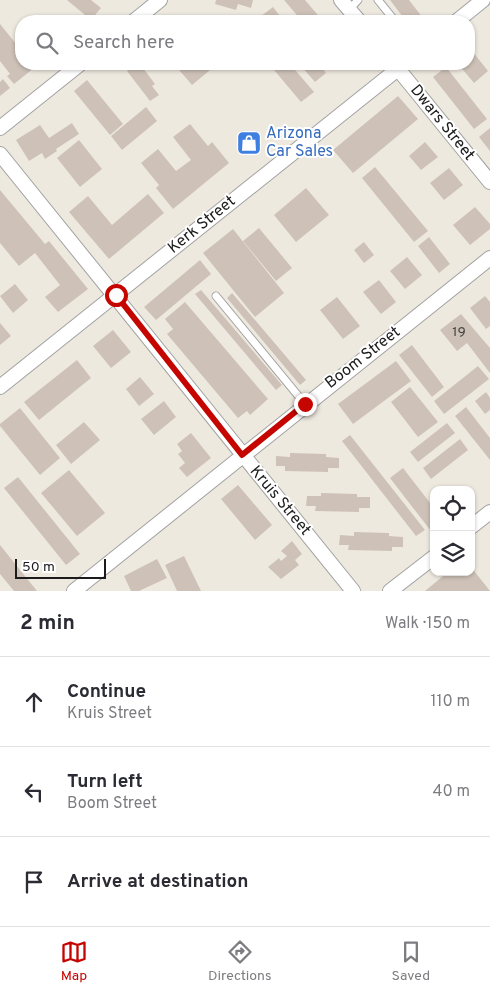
<!DOCTYPE html>
<meta charset="utf-8">
<style>
body{margin:0;font-family:Overpass,sans-serif;background:#f7f7f7;color:#2b2b33}
.controls{position:absolute;right:15px;bottom:15px;display:grid;overflow:hidden;border-radius:10px;box-shadow:0 1px 4px #0004}
.controls button{width:45px;height:45px;display:grid;place-items:center;padding:0;border:0;border-bottom:1px solid #e1e1e2;background:#fff;color:#2b2b33;font:25px sans-serif}
.scale{position:absolute;left:15px;bottom:12px;width:91px;box-sizing:border-box;padding-left:5px;border:2px solid #1b1b1b;border-top:0;font-size:14px;line-height:18px;white-space:nowrap;color:#1b1b1b;-webkit-text-stroke:4px #fff;paint-order:stroke}
.stop{position:absolute;width:15px;height:15px;margin:-11px;border:4px solid #c50600;border-radius:50%;background:#fff}
.stop.end{background:#c50600;border-color:#fff;box-shadow:0 1px 5px #0008}
.list{margin:0;padding:0;list-style:none}
h2{display:flex;justify-content:space-between;align-items:center;height:65px;margin:0;padding:0 20px;font-size:21px}
h2 small{font-size:16px;font-weight:400;color:#7c7c81}
.list li{display:grid;grid-template-columns:32px 1fr auto;gap:15px;align-items:center;box-sizing:border-box;height:90px;padding:0 20px;border-top:1px solid #e1e1e2}
.list b{display:block;font-size:19px;white-space:nowrap}
.list p{margin:0;font-size:16px;white-space:nowrap;color:#7c7c81}
.list em{font-size:16px;font-style:normal;color:#7c7c81}
.icon{flex:none;width:28px;height:28px;fill:none;stroke:currentColor;stroke-width:2;stroke-linecap:round;stroke-linejoin:round}
.map{position:relative;flex:none;width:490px;height:591px;overflow:hidden}
.search{position:absolute;background:#fff;box-shadow:0 1px 4px #0004;left:15px;right:15px;top:15px;height:55px;display:flex;align-items:center;gap:12px;box-sizing:border-box;padding:0 18px;border-radius:20px;color:#7c7c81;font-size:19px}
.sheet{height:335px;background:#fff}
nav{display:flex;justify-content:space-around;align-items:center;box-sizing:border-box;height:70px;border-top:1px solid #e1e1e2;background:#fff;font-size:14px;color:#7c7c81}
nav a{display:grid;justify-items:center;gap:2px}
nav .on{color:#c50600}
.map>svg:first-child{display:block}
.building{fill:#cec2b8}
.lines{fill:none;stroke-linecap:round;stroke-linejoin:round}
.lane-casing{stroke:#a2a2a2;stroke-width:9}
.street-casing{stroke:#a2a2a2;stroke-width:16}
.lane{stroke:#fff;stroke-width:7}
.street{stroke:#fff;stroke-width:14}
.route{stroke:#c50600;stroke-width:6}
.labels{text-anchor:middle;dominant-baseline:central;stroke-width:4;stroke-linejoin:round;paint-order:stroke}
.number-label{font-size:14px;fill:#484542}
.street-label{font-size:16px;fill:#1b1b1b;stroke:#fff}
.shop-label{font-size:16px;fill:#366cbe;stroke:#fff;text-anchor:start}
</style>
<div class="map">
<svg width="490" height="591" viewBox="0 0 490 591">
<rect width="100%" height="100%" fill="#eee9df"/>
<path class="building" d="M67 0H91L101 8 91 20Z
M216 0H253L251 8 238 4 236 10 215 4Z
M284 0H305L323 21H302Z
M390 0H409L423 18 418 21H406Z
M273 7 283 20 281 21H266L261 16Z
M0 24 21 50V64H39L14 84 7 76 10 74 0 61Z
M469 47 488 71 474 83 458 64H469Z
M137 64H140L155 84 152 86 159 95 150 101 127 71Z
M174 64H212L215 66 192 85Z
M269 64H290L314 92 301 102Z
M304 64H319L326 73 315 82 301 66Z
M446 67 487 119 474 129 433 77Z
M3 79 10 88 0 96V82Z
M87 80 123 124 110 135 74 91Z
M398 96 418 119 353 173 333 150Z
M146 107 157 121 122 150 111 136Z
M72 123 79 134 56 149 57 151 45 159 42 153 29 161 16 140 40 125 49 138Z
M190 124 208 146 212 142 229 163 173 209 156 188 159 185 141 163 158 149 176 171 191 160 173 137Z
M490 128V151L479 137Z
M79 140 102 169 80 187 57 158Z
M425 142 438 157 421 170 409 156Z
M375 167 428 231 414 242 362 178Z
M449 168 463 185 444 200 430 183Z
M306 188 329 215 296 242 274 215Z
M0 190 45 244 49 241 88 289 58 312 45 297 60 285 35 253 19 266 0 243Z
M148 194 164 213 109 259 69 212 88 196 112 225Z
M475 207 490 224V229L470 245 453 225Z
M259 228 292 268 276 281 243 241Z
M233 229 284 293 255 317 203 253Z
M429 237 450 264 439 273 418 246Z
M364 242 374 255 364 263 354 250Z
M407 257 422 275 405 289 390 271Z
M200 260 211 274 156 320 144 307Z
M379 280 396 302 381 314 363 292Z
M15 284 28 300 13 313 0 296Z
M201 290 282 385 276 390 195 294Z
M232 293 306 380 300 385 227 298Z
M485 296 490 302V326L486 329 470 308Z
M337 297 360 326 343 339 320 310Z
M185 302 268 399 250 415 247 411 238 418 167 334 173 329 165 319Z
M461 314 490 348V373L467 343 457 351 440 330Z
M0 323 11 336 0 345Z
M113 330 131 352 111 368 93 346Z
M412 345 444 387 432 397 399 355Z
M77 360 91 378 39 420 24 402Z
M396 361 411 381 353 424 338 404Z
M478 366 489 379 444 414 434 401Z
M140 377 154 394 139 406 126 389Z
M410 387 438 422 418 437 391 402Z
M486 392 490 398V410L485 414 475 401Z
M164 401 176 417 154 435 141 419Z
M466 407 490 438V460L455 416Z
M20 408 60 458 40 475 0 426V424Z
M84 422 100 440 71 464 56 445Z
M447 423 455 433 418 462 410 452Z
M191 433 211 458 187 477 179 468 185 463 178 454 182 451 177 444Z
M350 435 425 530 416 536 342 441Z
M460 439 468 450 431 479 423 468Z
M290 453 326 454V457L339 458V468H328V472L285 471V466H276V456L290 457Z
M403 468 434 508V535L390 478Z
M69 470 105 513 77 536 41 493Z
M18 477 80 554 66 565 4 488Z
M238 485 272 525 255 540 221 499Z
M321 493 357 494V497H370V508H359V512L315 511 316 506H306L307 496H321Z
M354 532 389 533V536L403 537V547H392V551L348 550 349 545H339L340 535 354 536Z
M292 541 302 554 295 560 299 565 281 579 268 567 279 558 281 561 287 556 281 551Z
M0 545 37 591H14L0 574Z
M184 556 201 591H177L165 565Z
M157 559 167 578 139 591H131L124 576Z
M471 567 490 591H425L448 572H471Z"/>
<g class="lines">
<defs>
<path id="lane" d="M378 0 395 21
M349 10 358 0
M216 296 305 404"/>
<path id="street" d="M341 0 359 21
M134 21 160 0
M457 21 483 0
M394 64 490 182
M0 128 80 64
M0 154 353 591
M0 387 404 64
M471 527 490 512
M74 591 490 258
M390 591 434 557"/>
</defs>
<use href="#lane" class="lane-casing"/>
<use href="#street" class="street-casing"/>
<use href="#lane" class="lane"/>
<use href="#street" class="street"/>
</g>
<g class="lines">
<path class="route" d="M116 295 242 455 305 404"/>
</g>
<defs>
<symbol id="shop-square" viewBox="-11 -11 22 22"><rect x="-9" y="-9" width="18" height="18" rx="4" fill="#3f7fe0" stroke="#fff"/><path d="M-5-2.5h2.3a2.7 3.5 0 0 1 5.4 0H5L5.5 6h-11ZM-1.5-2.5h3a1.5 2.3 0 0 0-3 0Z" fill="#fff"/></symbol>
</defs>
<g fill-rule="evenodd">
<use href="#shop-square" x="235" y="129" width="28" height="28"/>
</g>
<g class="labels">
<g class="number-label">
<text x="459" y="332">19</text>
</g>
<g class="street-label">
<text transform="translate(442 123) rotate(51)">Dwars Street</text>
<text transform="translate(202 225) rotate(-39)">Kerk Street</text>
<text transform="translate(363 358) rotate(-38)">Boom Street</text>
<text transform="translate(280 501) rotate(50)">Kruis Street</text>
</g>
<g class="shop-label">
<text x="266" y="134">Arizona<tspan x="266" dy="18">Car Sales</tspan></text>
</g>
</g>
</svg>
<div class="controls">
<button><svg class="icon" aria-label="locate" viewBox="0 0 24 24"><circle cx="12" cy="12" r="6"/><path d="M12 2v4M12 18v4M2 12h4M18 12h4"/></svg></button>
<button><svg class="icon" aria-label="layers" viewBox="0 0 24 24"><path d="M12 4l9 5-9 5-9-5zM3 14l9 5 9-5"/></svg></button>
</div>
<div class="scale">50 m</div>
<div class="stop" style="left:116px;top:295px"></div>
<div class="stop end" style="left:305px;top:404px"></div>
<div class="search"><svg class="icon" aria-label="search" viewBox="0 0 24 24"><circle cx="10" cy="10" r="6"/><path d="M15 15l6 6"/></svg>Search here</div>
</div>
<section class="sheet">
<h2>2 min<small>Walk · 150 m</small></h2>
<ul class="list">
<li><svg class="icon" aria-label="ahead" viewBox="0 0 24 24"><path d="M12 20V5M6 11l6-6 6 6"/></svg><div><b>Continue</b><p>Kruis Street</p></div><em>110 m</em></li>
<li><svg class="icon" aria-label="left" viewBox="0 0 24 24"><path d="M17 20v-9H6M10 6l-5 5 5 5"/></svg><div><b>Turn left</b><p>Boom Street</p></div><em>40 m</em></li>
<li><svg class="icon" aria-label="arrive" viewBox="0 0 24 24"><path d="M6 21V4h12l-3 4 3 4H6"/></svg><div><b>Arrive at destination</b></div></li>
</ul>
</section>
<nav>
<a class="on"><svg class="icon" aria-label="map" viewBox="0 0 24 24"><path d="M3 6l6-2 6 2 6-2v14l-6 2-6-2-6 2zM9 4v14M15 6v14"/></svg>Map</a>
<a><svg class="icon" aria-label="directions" viewBox="0 0 24 24"><path d="M12 3l9 9-9 9-9-9zM9 14v-3h6M13 9l2 2-2 2"/></svg>Directions</a>
<a><svg class="icon" aria-label="saved" viewBox="0 0 24 24"><path d="M7 4h10v16l-5-4-5 4z"/></svg>Saved</a>
</nav>
